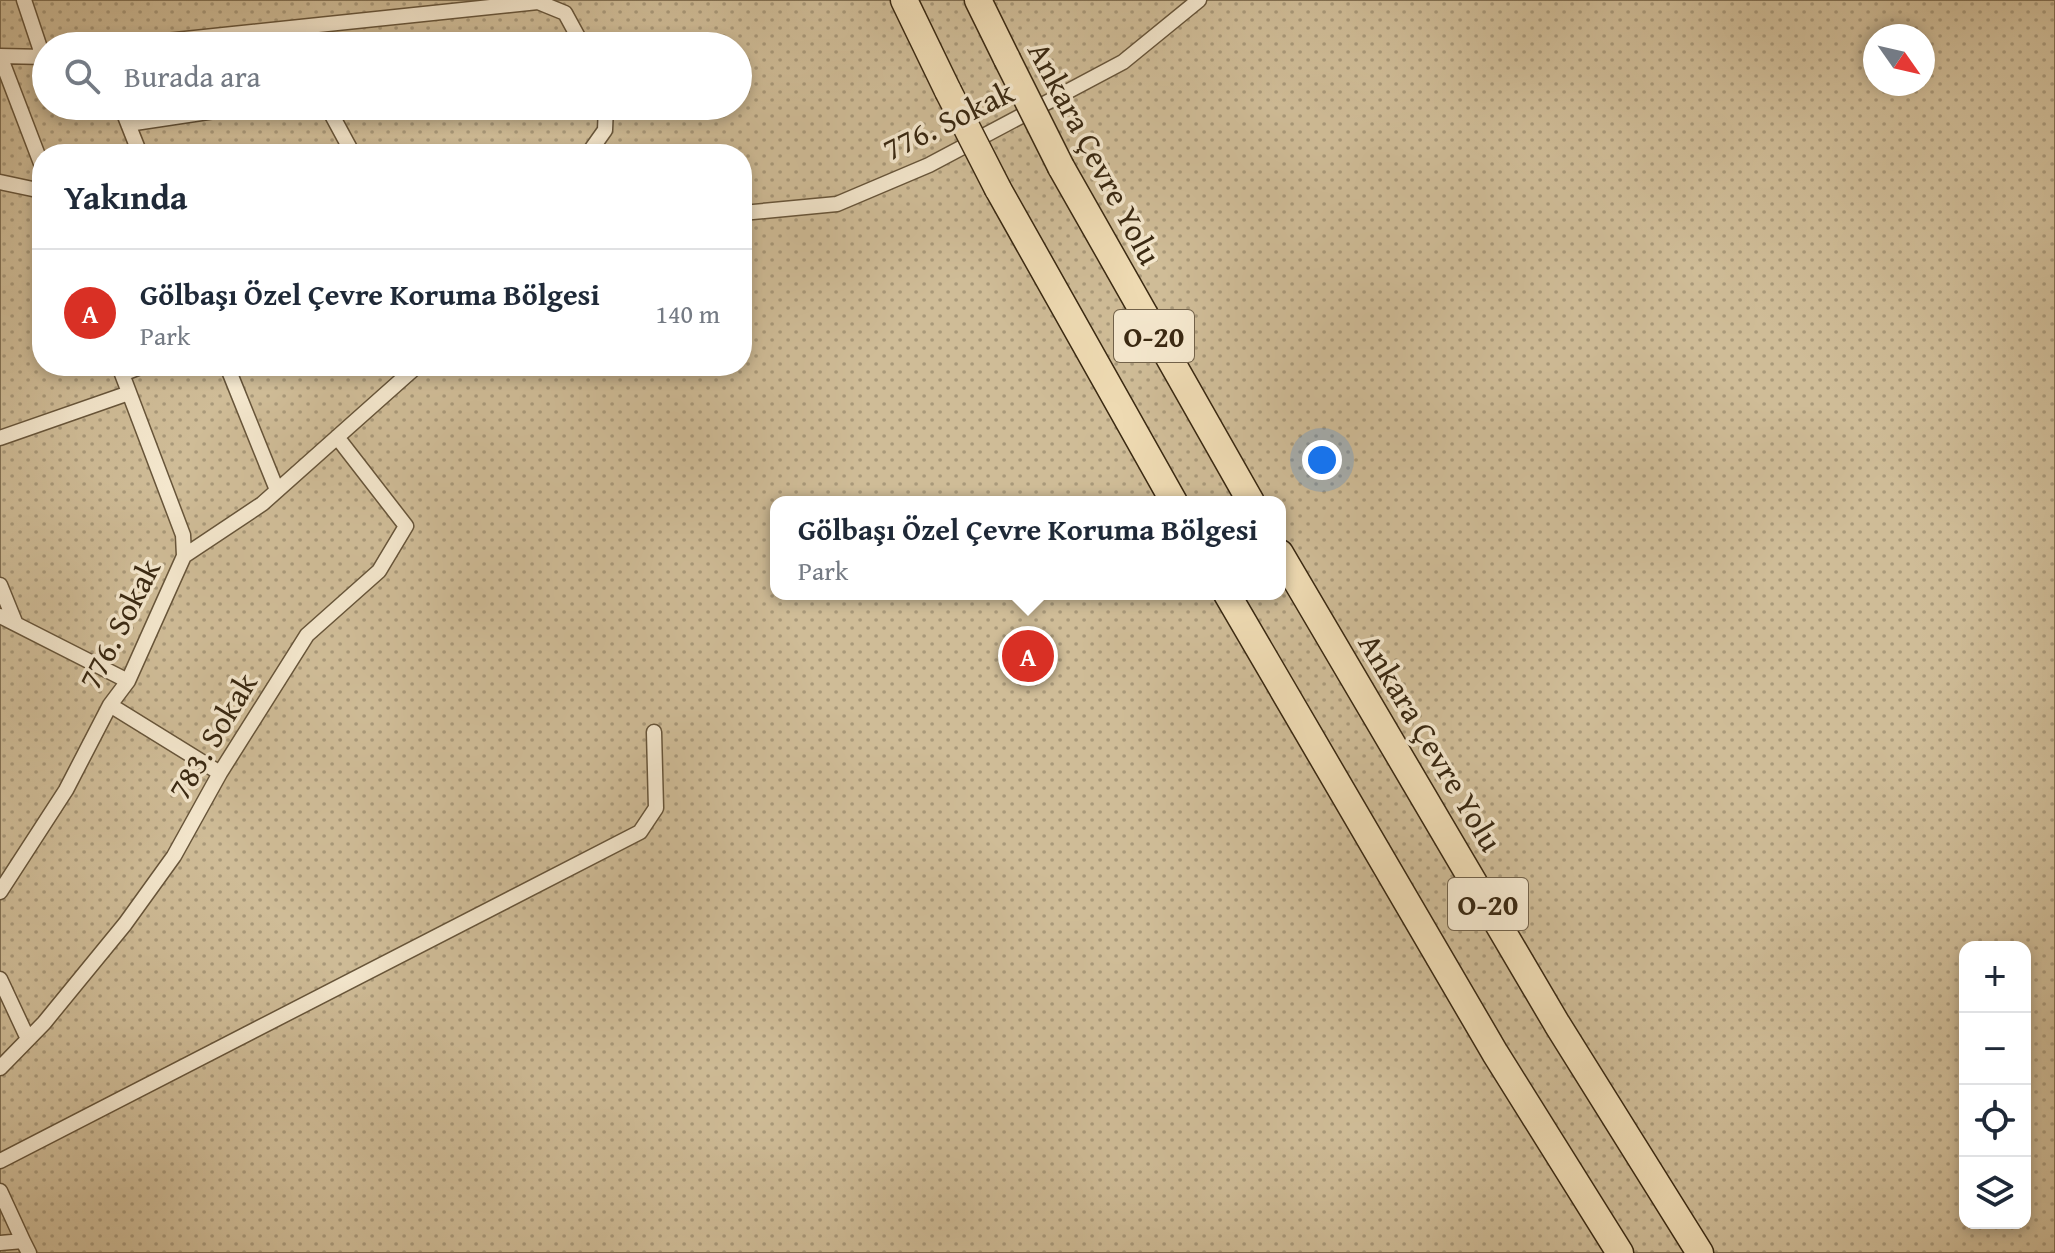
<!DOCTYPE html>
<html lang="tr">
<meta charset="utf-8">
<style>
body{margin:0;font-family:"Gentium Book Plus",serif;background:#f2f2f3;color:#1f2937}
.controls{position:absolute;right:24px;bottom:24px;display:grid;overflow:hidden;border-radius:16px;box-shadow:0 4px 12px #0003}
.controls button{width:72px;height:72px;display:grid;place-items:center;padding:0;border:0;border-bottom:2px solid #e0e1e3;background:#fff;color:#1f2937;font:40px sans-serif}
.compass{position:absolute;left:1863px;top:24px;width:72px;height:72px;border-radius:50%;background:#fff;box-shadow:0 4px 12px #0003;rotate:124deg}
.you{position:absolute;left:1322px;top:460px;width:28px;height:28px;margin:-20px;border:6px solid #fff;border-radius:50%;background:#1a73e8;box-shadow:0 0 0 12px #1a73e833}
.badge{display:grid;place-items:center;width:52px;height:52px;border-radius:50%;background:#d93025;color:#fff;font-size:26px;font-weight:700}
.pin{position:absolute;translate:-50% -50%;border:4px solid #fff;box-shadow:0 2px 8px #0006}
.popup{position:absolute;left:770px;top:496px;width:516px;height:104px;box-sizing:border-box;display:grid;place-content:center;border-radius:16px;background:#fff;filter:drop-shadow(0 2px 6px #0005);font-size:26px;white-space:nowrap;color:#747a83}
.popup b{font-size:30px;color:#1f2937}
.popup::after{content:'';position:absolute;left:50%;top:100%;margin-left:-16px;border:16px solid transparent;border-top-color:#fff}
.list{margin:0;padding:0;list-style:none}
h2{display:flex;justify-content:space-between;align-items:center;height:104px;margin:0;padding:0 32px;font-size:34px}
h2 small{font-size:26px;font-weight:400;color:#747a83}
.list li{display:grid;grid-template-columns:52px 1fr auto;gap:24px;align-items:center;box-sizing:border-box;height:128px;padding:0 32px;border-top:2px solid #e0e1e3}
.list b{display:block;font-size:30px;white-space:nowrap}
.list p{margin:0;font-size:26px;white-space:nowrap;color:#747a83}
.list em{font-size:26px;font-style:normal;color:#747a83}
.icon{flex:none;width:44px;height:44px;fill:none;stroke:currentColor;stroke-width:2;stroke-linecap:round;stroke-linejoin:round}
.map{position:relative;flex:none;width:2055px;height:1253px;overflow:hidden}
.search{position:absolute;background:#fff;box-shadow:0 4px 12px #0003;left:32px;top:32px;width:720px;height:88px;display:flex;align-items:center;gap:20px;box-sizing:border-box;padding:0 28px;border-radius:44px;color:#747a83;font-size:30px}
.panel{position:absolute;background:#fff;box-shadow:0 4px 12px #0003;left:32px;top:144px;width:720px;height:232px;border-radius:32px}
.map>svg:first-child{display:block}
.park{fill:url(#park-dots);stroke:#847254;stroke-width:2;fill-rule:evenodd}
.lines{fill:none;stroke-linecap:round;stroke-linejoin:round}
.street-casing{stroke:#67553a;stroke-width:17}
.highway-casing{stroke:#3a2912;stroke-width:29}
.street{stroke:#f4e7cd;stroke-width:14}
.highway{stroke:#eedab2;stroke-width:26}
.highway-bridge-casing{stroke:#3a2912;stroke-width:29;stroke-linecap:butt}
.highway-bridge{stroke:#eedab2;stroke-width:26}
.labels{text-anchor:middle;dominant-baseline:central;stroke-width:7;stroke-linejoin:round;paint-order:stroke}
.shield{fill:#f4e7cd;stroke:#72624a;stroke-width:2}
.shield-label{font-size:30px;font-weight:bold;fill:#3a2912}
.street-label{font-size:32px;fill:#3a2912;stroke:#f4e7cd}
</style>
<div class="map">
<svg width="2055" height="1253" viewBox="0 0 2055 1253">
<defs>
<pattern id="park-dots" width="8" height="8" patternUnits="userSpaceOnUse" patternTransform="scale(2)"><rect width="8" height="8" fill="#cfbc97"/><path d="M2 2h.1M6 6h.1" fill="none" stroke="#a9997a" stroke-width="1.8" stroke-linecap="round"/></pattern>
</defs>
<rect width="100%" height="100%" fill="#eedab2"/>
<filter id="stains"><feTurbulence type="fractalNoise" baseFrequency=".0025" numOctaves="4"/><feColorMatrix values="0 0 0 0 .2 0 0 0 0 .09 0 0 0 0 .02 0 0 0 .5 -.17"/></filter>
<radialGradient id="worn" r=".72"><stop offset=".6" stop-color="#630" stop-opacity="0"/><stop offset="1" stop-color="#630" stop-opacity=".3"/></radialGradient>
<path class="park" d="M0 0H2055V1253H0ZM1875 36H1923V84H1875ZM46 46H738V106H46ZM42 154H742V366H42ZM776 502H1280V594H776ZM1965 947H2025V1223H1965Z"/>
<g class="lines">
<defs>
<path id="street" d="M24 0 43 57
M284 29 293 46
M118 46 538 2 565 13 583 46
M0 56 42 166
M0 56 46 57
M121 106 140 154
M327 106 353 154
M128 124 248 106
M588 154 605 130 606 106
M0 182 42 191
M742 213 837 204 929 165 1123 62 1199 0
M119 366 183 535 184 556
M227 366 277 490
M122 374 143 366
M0 438 129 393
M0 585 15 622
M0 616 128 681
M110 705 220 773
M0 892 66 790 110 705 128 681 184 556 262 504 417 366
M0 979 28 1039
M0 1068 44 1023 125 924 174 856 220 773 307 635 379 571 406 526 337 437
M0 1161 640 832 656 808 654 732
M0 1191 23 1241
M0 1243 23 1241 29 1253"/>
<path id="highway" d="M904 0 948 91
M978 0 1007 59
M1061 167 1251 502
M998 189 1174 502
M1280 553 1557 1024 1700 1253
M1227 594 1495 1053 1620 1253"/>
</defs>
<use href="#street" class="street-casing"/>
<use href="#highway" class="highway-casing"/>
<use href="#street" class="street"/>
<use href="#highway" class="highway"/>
<defs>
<path id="highway-bridge" d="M1007 59 1061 167
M948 91 998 189"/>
</defs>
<use href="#highway-bridge" class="highway-bridge-casing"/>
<use href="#highway-bridge" class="highway-bridge"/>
</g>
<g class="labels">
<g class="shield">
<rect x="1114" y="310" width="80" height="52" rx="6"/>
<rect x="1448" y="878" width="80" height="52" rx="6"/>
</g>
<g class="shield-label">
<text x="1154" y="336">O-20</text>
<text x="1488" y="904">O-20</text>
</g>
<g class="street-label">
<text transform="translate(948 120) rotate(-26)">776. Sokak</text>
<text transform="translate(1095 153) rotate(62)">Ankara Çevre Yolu</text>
<text transform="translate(119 624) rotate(-63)">776. Sokak</text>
<text transform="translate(212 736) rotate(-59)">783. Sokak</text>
<text transform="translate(1431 742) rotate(59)">Ankara Çevre Yolu</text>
</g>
</g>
<rect width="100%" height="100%" filter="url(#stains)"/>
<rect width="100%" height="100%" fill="url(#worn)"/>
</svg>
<div class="controls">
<button>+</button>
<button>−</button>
<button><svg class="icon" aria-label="locate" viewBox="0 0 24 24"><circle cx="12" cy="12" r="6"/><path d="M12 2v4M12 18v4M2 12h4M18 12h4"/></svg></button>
<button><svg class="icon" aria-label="layers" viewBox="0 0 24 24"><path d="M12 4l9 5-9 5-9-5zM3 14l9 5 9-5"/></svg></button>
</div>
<svg class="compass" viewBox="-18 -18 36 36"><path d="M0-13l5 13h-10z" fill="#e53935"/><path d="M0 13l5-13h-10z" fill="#747a83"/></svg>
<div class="you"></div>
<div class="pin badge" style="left:1028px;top:656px">A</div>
<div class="popup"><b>Gölbaşı Özel Çevre Koruma Bölgesi</b>Park</div>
<div class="search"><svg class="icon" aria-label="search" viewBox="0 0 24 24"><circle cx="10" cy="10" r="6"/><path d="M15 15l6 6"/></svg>Burada ara</div>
<section class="panel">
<h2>Yakında<small></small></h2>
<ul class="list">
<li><span class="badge">A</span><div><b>Gölbaşı Özel Çevre Koruma Bölgesi</b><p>Park</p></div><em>140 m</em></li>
</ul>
</section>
</div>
